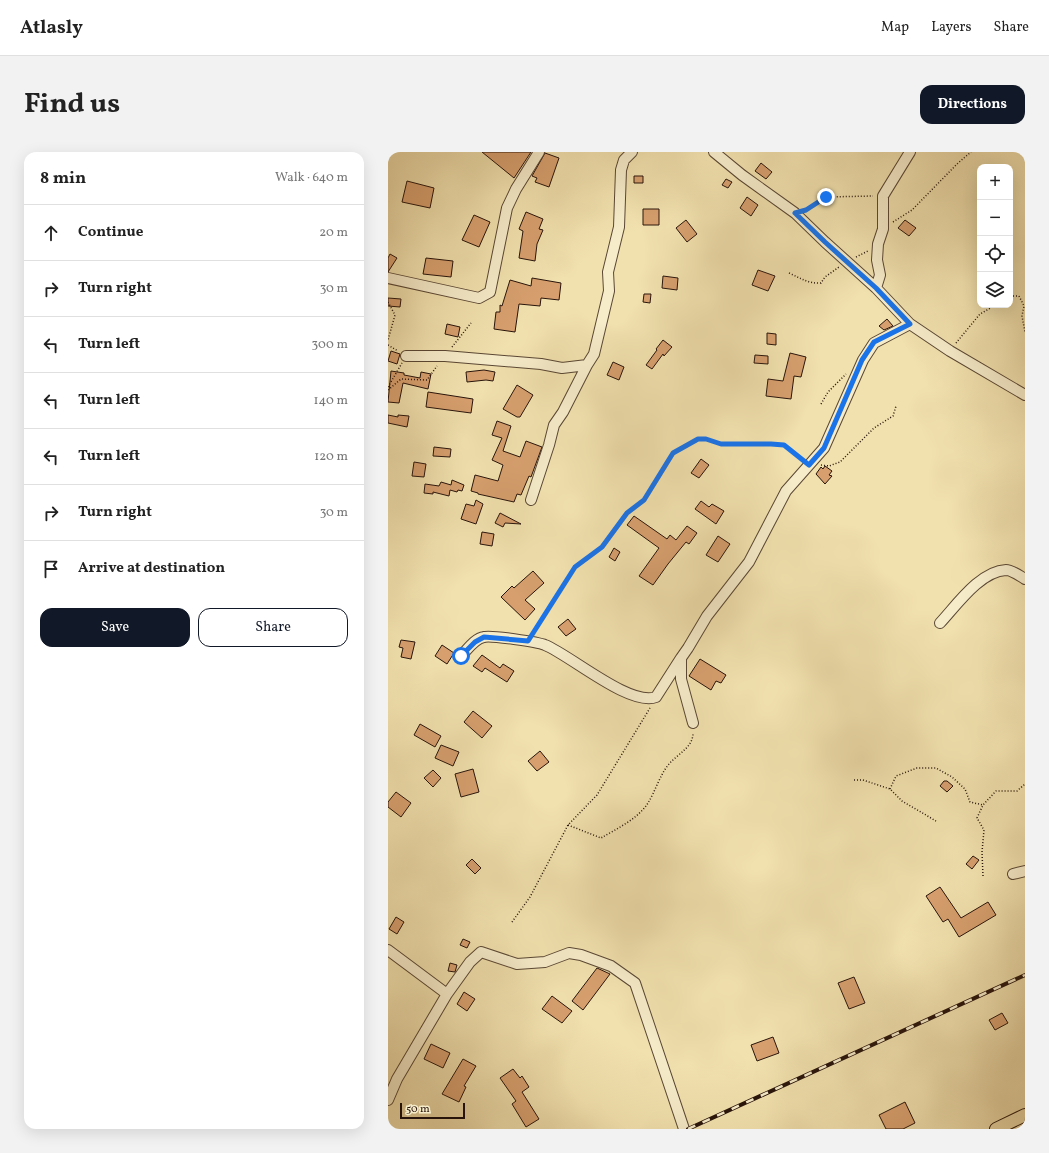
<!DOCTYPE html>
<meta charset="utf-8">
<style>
body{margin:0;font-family:Vollkorn,serif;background:#f2f2f2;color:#222}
.controls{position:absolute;right:12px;top:12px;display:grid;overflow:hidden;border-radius:8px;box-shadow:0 4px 16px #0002}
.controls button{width:36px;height:36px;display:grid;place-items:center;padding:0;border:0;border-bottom:1px solid #e0e0e0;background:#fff;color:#222;font:20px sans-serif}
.scale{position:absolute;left:12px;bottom:10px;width:65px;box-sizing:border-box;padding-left:4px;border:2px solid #28140b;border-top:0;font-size:11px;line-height:14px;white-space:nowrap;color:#28140b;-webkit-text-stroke:3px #f6ecca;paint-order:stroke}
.stop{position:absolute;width:12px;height:12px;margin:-9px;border:3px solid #1a73e8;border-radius:50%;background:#fff}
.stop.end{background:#1a73e8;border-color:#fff;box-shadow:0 1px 4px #0008}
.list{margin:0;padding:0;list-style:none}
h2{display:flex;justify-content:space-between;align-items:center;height:52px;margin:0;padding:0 16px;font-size:17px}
h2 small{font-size:13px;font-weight:400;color:#767676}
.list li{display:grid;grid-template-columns:26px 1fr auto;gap:12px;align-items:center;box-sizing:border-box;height:56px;padding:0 16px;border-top:1px solid #e0e0e0}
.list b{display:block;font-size:15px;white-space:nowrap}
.list em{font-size:13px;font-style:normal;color:#767676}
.actions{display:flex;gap:8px;padding:12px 16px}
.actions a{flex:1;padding:9px 0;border:1px solid #111827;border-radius:12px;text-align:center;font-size:14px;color:#111827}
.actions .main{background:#111827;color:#fff}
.icon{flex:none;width:22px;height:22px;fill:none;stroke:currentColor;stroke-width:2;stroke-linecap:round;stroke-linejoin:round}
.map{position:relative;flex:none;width:637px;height:977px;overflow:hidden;border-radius:12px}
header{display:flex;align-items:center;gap:24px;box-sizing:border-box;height:56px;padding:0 20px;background:#fff;border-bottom:1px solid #e0e0e0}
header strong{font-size:19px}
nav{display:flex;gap:22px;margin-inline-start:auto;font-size:14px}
.intro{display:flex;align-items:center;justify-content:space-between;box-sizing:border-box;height:96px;padding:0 24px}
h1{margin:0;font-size:28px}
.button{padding:10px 18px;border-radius:12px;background:#111827;color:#fff;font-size:14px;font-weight:700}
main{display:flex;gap:24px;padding:0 24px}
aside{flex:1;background:#fff;border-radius:12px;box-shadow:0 4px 16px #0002}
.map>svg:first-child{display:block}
.building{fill:#d79f6e;stroke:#28140b}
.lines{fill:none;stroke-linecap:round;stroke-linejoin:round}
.minor-casing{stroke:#5a4734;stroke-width:12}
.major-casing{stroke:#28140b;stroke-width:14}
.path{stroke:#28140b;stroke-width:1.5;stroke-dasharray:1 2;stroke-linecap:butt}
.minor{stroke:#f6ecca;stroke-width:10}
.major{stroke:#f1e1ae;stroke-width:12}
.rail-casing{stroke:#28140b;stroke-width:4}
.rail{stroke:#f6ecca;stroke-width:2.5;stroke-dasharray:8;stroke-linecap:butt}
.route{stroke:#1a73e8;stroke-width:5}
</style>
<header>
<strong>Atlasly</strong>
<nav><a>Map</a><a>Layers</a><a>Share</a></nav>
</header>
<div class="intro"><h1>Find us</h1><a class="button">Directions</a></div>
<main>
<aside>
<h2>8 min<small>Walk · 640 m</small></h2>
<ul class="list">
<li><svg class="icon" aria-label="ahead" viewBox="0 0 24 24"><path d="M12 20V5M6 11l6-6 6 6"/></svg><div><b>Continue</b></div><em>20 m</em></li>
<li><svg class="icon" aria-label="right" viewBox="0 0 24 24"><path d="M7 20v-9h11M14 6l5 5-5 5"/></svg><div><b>Turn right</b></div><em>30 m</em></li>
<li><svg class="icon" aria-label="left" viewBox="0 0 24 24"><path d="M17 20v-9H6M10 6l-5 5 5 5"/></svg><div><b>Turn left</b></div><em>300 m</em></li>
<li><svg class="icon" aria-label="left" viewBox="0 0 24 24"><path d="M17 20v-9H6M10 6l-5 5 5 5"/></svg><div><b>Turn left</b></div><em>140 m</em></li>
<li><svg class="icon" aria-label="left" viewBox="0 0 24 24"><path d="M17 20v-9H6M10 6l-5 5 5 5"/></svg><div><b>Turn left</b></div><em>120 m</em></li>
<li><svg class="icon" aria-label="right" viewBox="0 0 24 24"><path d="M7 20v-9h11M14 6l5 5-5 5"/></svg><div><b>Turn right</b></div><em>30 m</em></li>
<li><svg class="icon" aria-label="arrive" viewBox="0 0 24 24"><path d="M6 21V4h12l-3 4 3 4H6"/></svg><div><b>Arrive at destination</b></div></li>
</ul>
<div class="actions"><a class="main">Save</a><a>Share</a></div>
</aside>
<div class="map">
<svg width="637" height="977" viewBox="0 0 637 977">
<rect width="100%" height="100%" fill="#f1e1ae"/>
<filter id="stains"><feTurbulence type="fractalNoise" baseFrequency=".005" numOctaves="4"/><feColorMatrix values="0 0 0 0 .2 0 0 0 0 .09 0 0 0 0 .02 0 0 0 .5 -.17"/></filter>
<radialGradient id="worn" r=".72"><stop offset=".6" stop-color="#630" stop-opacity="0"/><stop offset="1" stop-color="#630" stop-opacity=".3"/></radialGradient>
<path class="building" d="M94 0H143L126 26Z
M157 1 171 6 161 35 147 30 149 26 144 24Z
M373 11 384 20 378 27 367 19Z
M246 24H255V31H246Z
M338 27 344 30 340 36 334 33Z
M19 29 46 36 42 56 14 50Z
M359 45 370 53 363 64 352 56Z
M255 57H271V73H255Z
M138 60 155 67 151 77 155 78 149 92 147 109 131 106 135 79 131 77Z
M86 63 102 70 91 95 74 88Z
M298 68 309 82 299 90 288 76Z
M517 68 528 76 521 84 510 76Z
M2 102 9 106 0 120V106Z
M38 106 65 109 63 125 35 122Z
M370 118 387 124 380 139 364 133Z
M275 124 290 126 289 138 274 136Z
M144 126 173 131 171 148 153 146 152 154 131 152 127 180 106 177 108 160H112V153L114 154 122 128 143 134Z
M256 142H263L262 151 255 150Z
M0 146 13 147 12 155 0 154Z
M499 167 505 174 496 178 491 174Z
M59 172 72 175 70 185 57 182Z
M379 181 388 182V193L379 192Z
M275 188 284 195 276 204 275 202 264 217 258 213 269 198 268 197Z
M3 199 12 202 9 212 0 209Z
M402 201 418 205 413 225 406 224 403 247 378 244 380 227 395 229Z
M367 203 380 204V212L366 211Z
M225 210 236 215 231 228 219 223Z
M96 218 107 220 105 229 98 228 79 230 78 220Z
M3 219 16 221V223L32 226 33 220 43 222 40 237 15 231 11 251 0 250Z
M129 233 145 243 132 265H129L115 257Z
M40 240 85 247 83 261 38 255Z
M0 263 10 265V263L21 264 19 275 0 271Z
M109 269 123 274 115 299 132 305 138 289 154 295 143 325 141 324 133 343 129 342 126 350 90 342V341L83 339 87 323 110 329 115 313 104 308 114 286 104 283Z
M46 295 63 297 62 305 45 304Z
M313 307 321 313 311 326 303 321Z
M26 310 38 312 36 325 24 324Z
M437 314 444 319 441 323 444 324 437 332 428 322 433 315 435 317Z
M64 328 76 333 74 339 70 338 69 340 62 338 61 344 45 340V342L36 341 37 332 51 334 53 330 63 333Z
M88 348 95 352 88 372 73 367 78 352 86 354Z
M313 349 321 355 324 352 336 359 328 372 307 357Z
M112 361 133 372 117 371 115 375 107 371Z
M246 364 279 387 282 383 288 388 299 374 309 381 301 392 298 390 280 412 265 433 251 424 271 396 239 373Z
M94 380 106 382 104 394 92 392Z
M330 384 342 392 330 410 318 403Z
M226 396 232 400 227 409 221 405Z
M145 419 156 431 137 448 147 457 137 468 113 445 124 434 126 436Z
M180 467 188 477 178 484 170 475Z
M13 488 27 490 23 507 13 505 15 496 11 495Z
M54 493 66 501 59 512 47 504Z
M94 503 112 516 115 512 126 519 119 530 97 516 94 520 85 514Z
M312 507 338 523 333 531 328 529 323 538 301 524Z
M85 559 104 574 94 586 76 570Z
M32 572 53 584 47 595 26 583Z
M53 593 71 600 65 614 47 606Z
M152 599 161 610 149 619 140 609Z
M85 617 91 640 73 645 67 622Z
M45 618 53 626 45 635 36 626Z
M556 629H559L565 634 559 640 552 634Z
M8 640 23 651 13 665 0 655V650Z
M585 704 591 708 584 717 578 712Z
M84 707 93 716 87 722 78 713Z
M552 735 573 766 600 750 608 763 571 785 560 767 555 770 538 744Z
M8 765 16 770 9 782 1 777Z
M75 787 82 790 79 796 72 793Z
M62 811 69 813 67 820 60 819Z
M209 816 222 822 195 858 184 849Z
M466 825 477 851 461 857 450 831Z
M76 840 87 847 79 859 69 852Z
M164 844 184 859 174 871 154 857Z
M614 861 620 871 607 878 601 868Z
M385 885 391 901 369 909 363 893Z
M43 892 62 901 55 916 36 907Z
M75 907 88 914 76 934 78 935 71 950 54 942Z
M125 917 132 926 134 924 141 935 134 940 151 967 138 975 124 952 128 949 112 926Z
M517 950 527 971 515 977H498L491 963Z"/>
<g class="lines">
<defs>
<path id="minor" d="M326 0 354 23 407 61 437 90 488 136 522 172 562 199 637 243
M0 126 91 146 102 140 119 56 128 37 151 0
M488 136 492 123 489 108 490 92 495 77V44L522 0
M18 204H57L153 212 174 216 199 213
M143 348 161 293 166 273 175 260 199 213 206 202 221 139 220 120 231 75 233 18 236 8 244 0
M552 471C568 454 592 419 618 418 624 418 632 424 637 427
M73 504C79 498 87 486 96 485 102 483 150 490 157 493 182 503 242 555 268 545L293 506
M305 571 293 527V506L300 496 319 464 361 410 398 339 436 296 475 208 486 191 522 172
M625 722 637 719
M0 798 59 842
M0 948 9 927 59 842 82 810 93 800 129 812 157 810 181 801 193 803 223 814 247 831 296 977"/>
<path id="major" d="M608 977 637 963"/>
</defs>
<use href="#minor" class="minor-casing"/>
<use href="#major" class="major-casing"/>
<path class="path" d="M417 59 438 45 485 44
M505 70 524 58 570 11 583 0
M468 105 480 99
M401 121C412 126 421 132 433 131L437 125 451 115
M622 144H631L636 154 634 164 637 180
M0 150 7 163 0 188
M568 191 592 162 608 153
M0 193 10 199
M64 195 83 171
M0 235 14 211
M0 238 13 227 39 228 49 214
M433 252 440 240 458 222
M433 313 441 314 452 310 486 276 505 264 508 254
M145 481 187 415 214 395 239 361 256 347 285 301 310 287H318L333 292 368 291 396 293 414 307
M466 628H475L502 637 514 649 548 669
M502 637 508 624 529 616H548L564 625 577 637 582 650 595 653
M180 673 213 686C228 677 250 667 260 651 267 640 273 620 282 611 291 601 305 595 305 581
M595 724 594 700 596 678 589 666 595 653 608 639H629L637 632
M124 770 142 745 180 673 209 643 262 556"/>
<use href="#minor" class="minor"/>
<use href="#major" class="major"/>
<defs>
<path id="rail" d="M300 977 637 823"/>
</defs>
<use href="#rail" class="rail-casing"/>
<use href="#rail" class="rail"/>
</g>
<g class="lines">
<path class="route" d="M73 504 87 490 96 485 140 489 187 415 214 395 239 361 256 348 285 301 310 287H318L333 292H383L396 293 421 313 436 296 474 208 486 190 522 172 488 136 437 90 407 61 418 58 438 45"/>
</g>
<rect width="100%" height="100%" filter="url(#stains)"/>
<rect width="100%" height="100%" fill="url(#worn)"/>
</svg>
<div class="controls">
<button>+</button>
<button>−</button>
<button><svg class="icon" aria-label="locate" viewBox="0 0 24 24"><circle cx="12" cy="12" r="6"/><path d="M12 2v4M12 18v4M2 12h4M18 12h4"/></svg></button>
<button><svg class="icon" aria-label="layers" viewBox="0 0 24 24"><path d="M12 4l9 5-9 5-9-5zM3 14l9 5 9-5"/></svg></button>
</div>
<div class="scale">50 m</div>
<div class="stop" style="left:73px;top:504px"></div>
<div class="stop end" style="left:438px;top:45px"></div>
</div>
</main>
